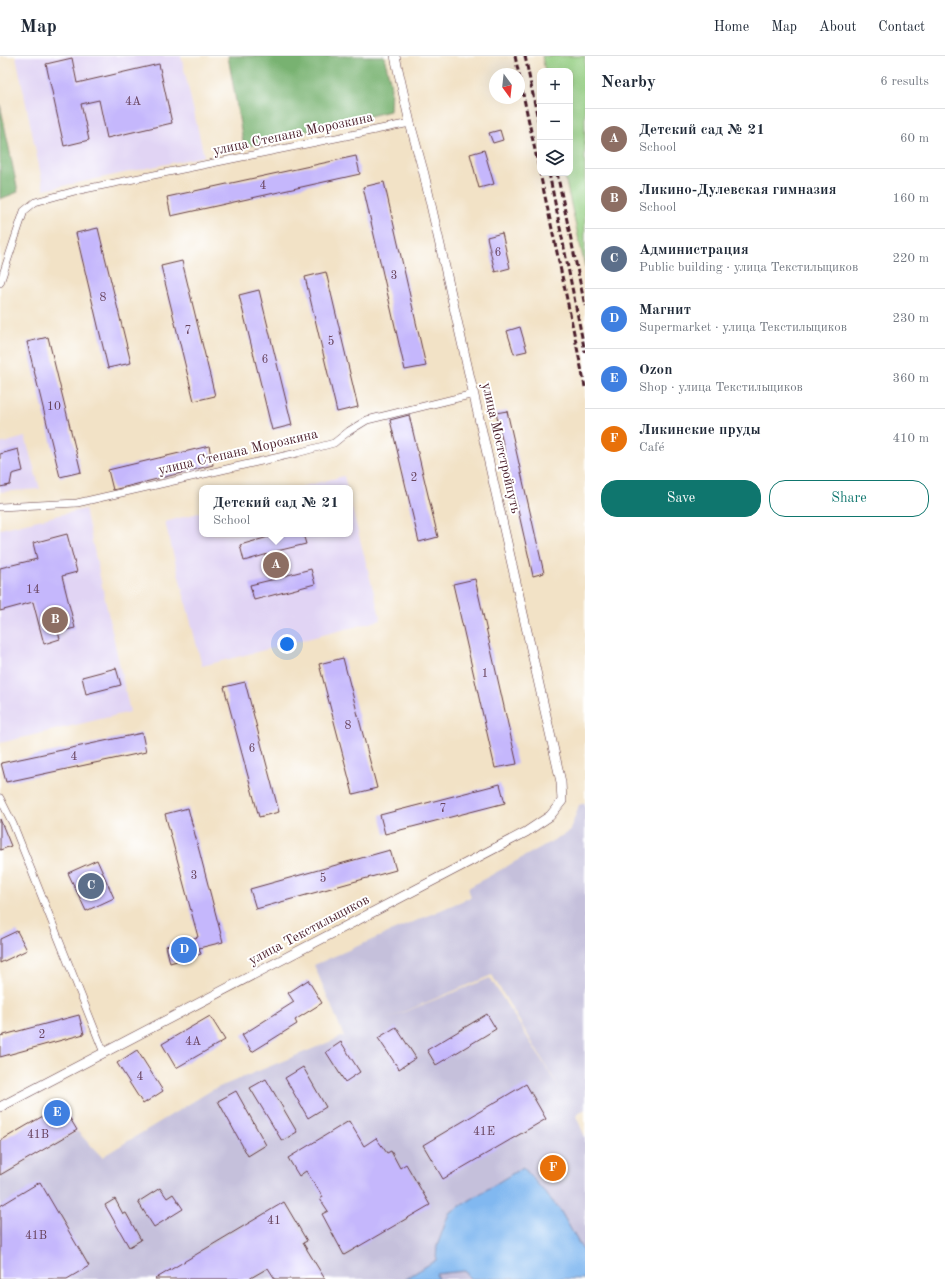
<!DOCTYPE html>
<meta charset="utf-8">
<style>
body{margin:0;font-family:"Old Standard TT",serif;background:#f6f6f7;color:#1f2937}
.controls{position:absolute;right:12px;top:12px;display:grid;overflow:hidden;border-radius:8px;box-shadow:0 4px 16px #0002}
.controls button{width:36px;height:36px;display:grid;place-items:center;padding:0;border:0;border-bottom:1px solid #e0e1e3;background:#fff;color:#1f2937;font:20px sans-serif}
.compass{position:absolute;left:489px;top:12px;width:36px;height:36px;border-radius:50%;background:#fff;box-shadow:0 4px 16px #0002;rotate:165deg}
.you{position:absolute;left:287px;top:588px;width:14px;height:14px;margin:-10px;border:3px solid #fff;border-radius:50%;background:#1a73e8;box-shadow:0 0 0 6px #1a73e833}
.badge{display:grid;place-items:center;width:26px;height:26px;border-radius:50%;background:#0f766e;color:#fff;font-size:13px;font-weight:700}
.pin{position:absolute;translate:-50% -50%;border:2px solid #fff;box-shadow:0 1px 4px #0006}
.popup{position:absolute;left:199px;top:429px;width:154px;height:52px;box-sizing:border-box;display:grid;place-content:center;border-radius:8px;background:#fff;filter:drop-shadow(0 1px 3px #0005);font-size:13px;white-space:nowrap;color:#747a83}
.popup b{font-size:15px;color:#1f2937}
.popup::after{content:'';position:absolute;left:50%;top:100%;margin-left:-8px;border:8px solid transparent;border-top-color:#fff}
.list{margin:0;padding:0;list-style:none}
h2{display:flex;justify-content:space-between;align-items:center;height:52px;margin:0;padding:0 16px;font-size:17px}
h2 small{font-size:13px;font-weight:400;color:#747a83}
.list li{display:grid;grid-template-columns:26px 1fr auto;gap:12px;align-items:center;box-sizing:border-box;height:60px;padding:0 16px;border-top:1px solid #e0e1e3}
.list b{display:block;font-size:15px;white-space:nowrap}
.list p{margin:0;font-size:13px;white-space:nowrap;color:#747a83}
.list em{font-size:13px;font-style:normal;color:#747a83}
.actions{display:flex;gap:8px;padding:12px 16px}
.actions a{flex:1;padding:9px 0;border:1px solid #0f766e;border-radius:16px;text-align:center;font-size:14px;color:#0f766e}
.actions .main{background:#0f766e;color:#fff}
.icon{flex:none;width:22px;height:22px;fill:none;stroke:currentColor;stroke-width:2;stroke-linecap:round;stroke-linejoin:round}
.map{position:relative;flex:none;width:585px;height:1223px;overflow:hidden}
header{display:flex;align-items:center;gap:24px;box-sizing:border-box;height:56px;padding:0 20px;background:#fff;border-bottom:1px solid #e0e1e3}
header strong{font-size:19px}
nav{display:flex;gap:22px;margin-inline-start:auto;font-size:14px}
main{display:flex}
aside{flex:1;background:#fff}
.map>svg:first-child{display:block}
.built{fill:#e1d4f4}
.industrial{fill:#c5c0db;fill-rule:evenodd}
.green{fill:#95cf83;stroke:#707757}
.forest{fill:#78b271;stroke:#61684e}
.water{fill:#81b8f0;stroke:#666c8e}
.building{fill:#c5b7fc}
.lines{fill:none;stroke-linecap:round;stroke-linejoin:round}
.minor-casing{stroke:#633c42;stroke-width:8}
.tertiary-casing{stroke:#633c42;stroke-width:10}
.minor{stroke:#fff;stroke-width:7}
.tertiary{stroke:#fff;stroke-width:9}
.rail{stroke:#4a1f2b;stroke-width:3;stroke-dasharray:6 3;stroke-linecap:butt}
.labels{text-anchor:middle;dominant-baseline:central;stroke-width:4;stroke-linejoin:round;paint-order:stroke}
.number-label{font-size:12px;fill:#69455f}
.street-label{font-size:14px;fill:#4a1f2b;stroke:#fff}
</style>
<header>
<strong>Map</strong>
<nav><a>Home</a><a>Map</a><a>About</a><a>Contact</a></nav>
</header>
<main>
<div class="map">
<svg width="585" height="1223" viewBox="0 0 585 1223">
<rect width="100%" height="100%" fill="#fff"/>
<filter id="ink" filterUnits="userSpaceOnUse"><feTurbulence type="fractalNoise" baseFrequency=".025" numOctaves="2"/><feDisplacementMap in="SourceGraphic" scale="8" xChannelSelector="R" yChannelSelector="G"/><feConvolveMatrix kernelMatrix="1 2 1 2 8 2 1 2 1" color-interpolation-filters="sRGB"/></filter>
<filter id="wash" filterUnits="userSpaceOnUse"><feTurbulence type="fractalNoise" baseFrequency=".012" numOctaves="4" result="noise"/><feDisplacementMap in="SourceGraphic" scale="16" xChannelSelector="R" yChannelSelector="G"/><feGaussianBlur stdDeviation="0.9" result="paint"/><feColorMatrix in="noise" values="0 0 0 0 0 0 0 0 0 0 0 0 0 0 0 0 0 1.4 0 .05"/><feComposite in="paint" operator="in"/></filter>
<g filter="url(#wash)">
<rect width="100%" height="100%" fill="#f2e2c6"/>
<path class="built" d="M16 0H181L204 100 44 134Z
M25 381 40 433 0 436V388Z
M344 420 347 432H297Z
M350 445 381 564 202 610 165 466 202 456V478H350Z
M85 453 130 656 0 687V473Z"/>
<path class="industrial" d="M585 747V1053L576 1060 585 1081V1223H0V1120L77 1075 102 1101 212 1034 344 980 314 909 471 841 468 832 570 775 579 749ZM492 919 561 1035 490 922 384 964Z"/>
<path class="green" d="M542 0H585V211L564 117H570V15H545Z"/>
<path class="forest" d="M228 0H384L391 29 390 55 244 91Z
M0 48 18 136 0 143Z"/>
<path class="water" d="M523 1111 560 1154 585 1198V1223H470L465 1215 436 1218 438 1223H405L436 1204 437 1190 449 1157Z"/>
<g id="blocks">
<path class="building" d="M72 2 77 27 159 8 172 67 107 82 99 44 81 48 89 84 64 90 46 8Z
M500 74 503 84 493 87 489 77Z
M484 94 494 128 479 132 470 98Z
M356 100 360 118 171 160 167 141Z
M384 126 426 310 405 314 363 131Z
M98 172 131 307 108 312 76 177Z
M502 177 510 212 495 216 487 181Z
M182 205 215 340 194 345 161 210Z
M326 216 358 351 337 356 305 221Z
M259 234 292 369 272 374 239 239Z
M520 271 527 295 514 298 507 275Z
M48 281 81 416 60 421 27 286Z
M507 355 544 517 533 520 496 357Z
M409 359 438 481 419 486 390 364Z
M209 390 213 409 113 434 108 414Z
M18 393 23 415 12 418 10 429 0 431V398Z
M67 478 77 516 62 520 75 572 58 576 60 583 44 588 33 546 0 555V512L37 503 33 487Z
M279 478H303L306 488 277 495 284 520 311 513 315 528 254 544 250 529 275 523 268 498 244 505 240 489Z
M475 523 517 708 495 712 453 528Z
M343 602 377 732 353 738 319 608Z
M116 612 121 629 86 638 82 621Z
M245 626 279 756 259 761 224 631Z
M142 677 146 696 6 726 1 707Z
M500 728 505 747 385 778 380 759Z
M188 752 223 886 199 892 201 898 170 907 166 890 198 881 165 758Z
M0 763 11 790 0 794Z
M390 794 396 814 256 853 250 833Z
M97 804 114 842 86 855 68 817Z
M17 875 27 894 0 907V883Z
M308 924 322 947 295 964 297 968 252 996 242 979 294 946 288 937Z
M487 958 496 973 436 1009 427 994Z
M79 959 84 978 0 1001V980Z
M210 960 225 984 176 1012 162 988Z
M396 971 416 1002 399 1013 378 982Z
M341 986 360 1016 345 1026 326 996Z
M137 994 163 1035 143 1048 117 1007Z
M303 1011 326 1051 308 1062 285 1022Z
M266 1023 297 1076 282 1085 250 1032Z
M526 1028 546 1063 443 1123 423 1089Z
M236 1035 266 1089 248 1100 218 1045Z
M62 1049 77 1074 0 1119V1085Z
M349 1065 364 1090 376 1082 387 1097 391 1095 400 1112 406 1108 430 1149 344 1199 322 1158 328 1155 320 1143 323 1141 306 1115 299 1120 288 1102Z
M40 1126 89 1210 67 1223H0V1150Z
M160 1132 167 1142 173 1138 183 1153 154 1171 138 1146Z
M115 1143 123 1158 126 1157 141 1184 129 1191 105 1149Z
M284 1146 307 1185 303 1187 325 1223H275L268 1212 249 1223H155Z"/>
</g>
</g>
<g filter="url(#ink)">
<use href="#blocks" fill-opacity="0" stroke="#633c42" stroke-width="1"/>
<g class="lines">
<defs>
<path id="minor" d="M0 227 24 155 35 146 75 135 410 67
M0 451 77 447 297 397 334 387 349 375 367 364 474 338
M0 742 13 768 104 997"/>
<path id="tertiary" d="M0 1051 526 776 550 760 562 745 561 726 424 118 410 67 395 0"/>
</defs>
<use href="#minor" class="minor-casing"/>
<use href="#tertiary" class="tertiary-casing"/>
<use href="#minor" class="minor"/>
<use href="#tertiary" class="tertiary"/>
<path class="rail" d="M515 0C538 110 563 221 585 331
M525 0 540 73
M549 117 585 296
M557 117 585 250"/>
</g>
</g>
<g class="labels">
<g class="number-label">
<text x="133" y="46">4А</text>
<text x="263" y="130">4</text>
<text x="498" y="197">6</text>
<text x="394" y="220">3</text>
<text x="103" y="242">8</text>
<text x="188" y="275">7</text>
<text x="331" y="286">5</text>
<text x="265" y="304">6</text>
<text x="54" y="351">10</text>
<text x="414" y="422">2</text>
<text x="33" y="534">14</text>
<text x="485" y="618">1</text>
<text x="348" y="670">8</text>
<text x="252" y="693">6</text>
<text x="74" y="701">4</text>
<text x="443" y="753">7</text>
<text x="194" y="820">3</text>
<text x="323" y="823">5</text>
<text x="42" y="979">2</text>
<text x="193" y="986">4А</text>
<text x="140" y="1021">4</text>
<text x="484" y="1076">41Е</text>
<text x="38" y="1079">41В</text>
<text x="274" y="1165">41</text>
<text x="36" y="1180">41В</text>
</g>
<g class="street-label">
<text transform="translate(293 78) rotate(-12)">улица Степана Морозкина</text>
<text transform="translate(501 392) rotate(77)">улица Мостстройпуть</text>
<text transform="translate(238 396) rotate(-13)">улица Степана Морозкина</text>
<text transform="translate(309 874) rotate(-28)">улица Текстильщиков</text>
</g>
</g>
</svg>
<div class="controls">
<button>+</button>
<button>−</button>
<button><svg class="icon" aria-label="layers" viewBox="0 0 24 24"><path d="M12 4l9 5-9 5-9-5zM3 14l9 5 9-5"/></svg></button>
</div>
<svg class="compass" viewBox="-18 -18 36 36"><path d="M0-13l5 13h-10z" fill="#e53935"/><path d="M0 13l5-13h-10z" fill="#747a83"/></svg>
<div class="you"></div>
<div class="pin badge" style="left:276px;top:509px;background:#8d6e63">A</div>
<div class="popup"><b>Детский сад № 21</b>School</div>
<div class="pin badge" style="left:55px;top:564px;background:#8d6e63">B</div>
<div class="pin badge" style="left:91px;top:830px;background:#5c6f8a">C</div>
<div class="pin badge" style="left:184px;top:894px;background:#3f7fe0">D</div>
<div class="pin badge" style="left:57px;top:1057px;background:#3f7fe0">E</div>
<div class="pin badge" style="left:553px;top:1112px;background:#e8710a">F</div>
</div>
<aside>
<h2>Nearby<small>6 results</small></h2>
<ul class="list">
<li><span class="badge" style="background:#8d6e63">A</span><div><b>Детский сад № 21</b><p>School</p></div><em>60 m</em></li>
<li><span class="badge" style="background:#8d6e63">B</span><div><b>Ликино-Дулевская гимназия</b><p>School</p></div><em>160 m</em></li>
<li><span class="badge" style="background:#5c6f8a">C</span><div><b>Администрация</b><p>Public building · улица Текстильщиков</p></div><em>220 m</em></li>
<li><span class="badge" style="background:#3f7fe0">D</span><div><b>Магнит</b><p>Supermarket · улица Текстильщиков</p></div><em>230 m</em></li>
<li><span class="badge" style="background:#3f7fe0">E</span><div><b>Ozon</b><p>Shop · улица Текстильщиков</p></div><em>360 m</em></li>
<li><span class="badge" style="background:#e8710a">F</span><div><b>Ликинские пруды</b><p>Café</p></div><em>410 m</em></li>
</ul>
<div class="actions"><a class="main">Save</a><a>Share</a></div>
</aside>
</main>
